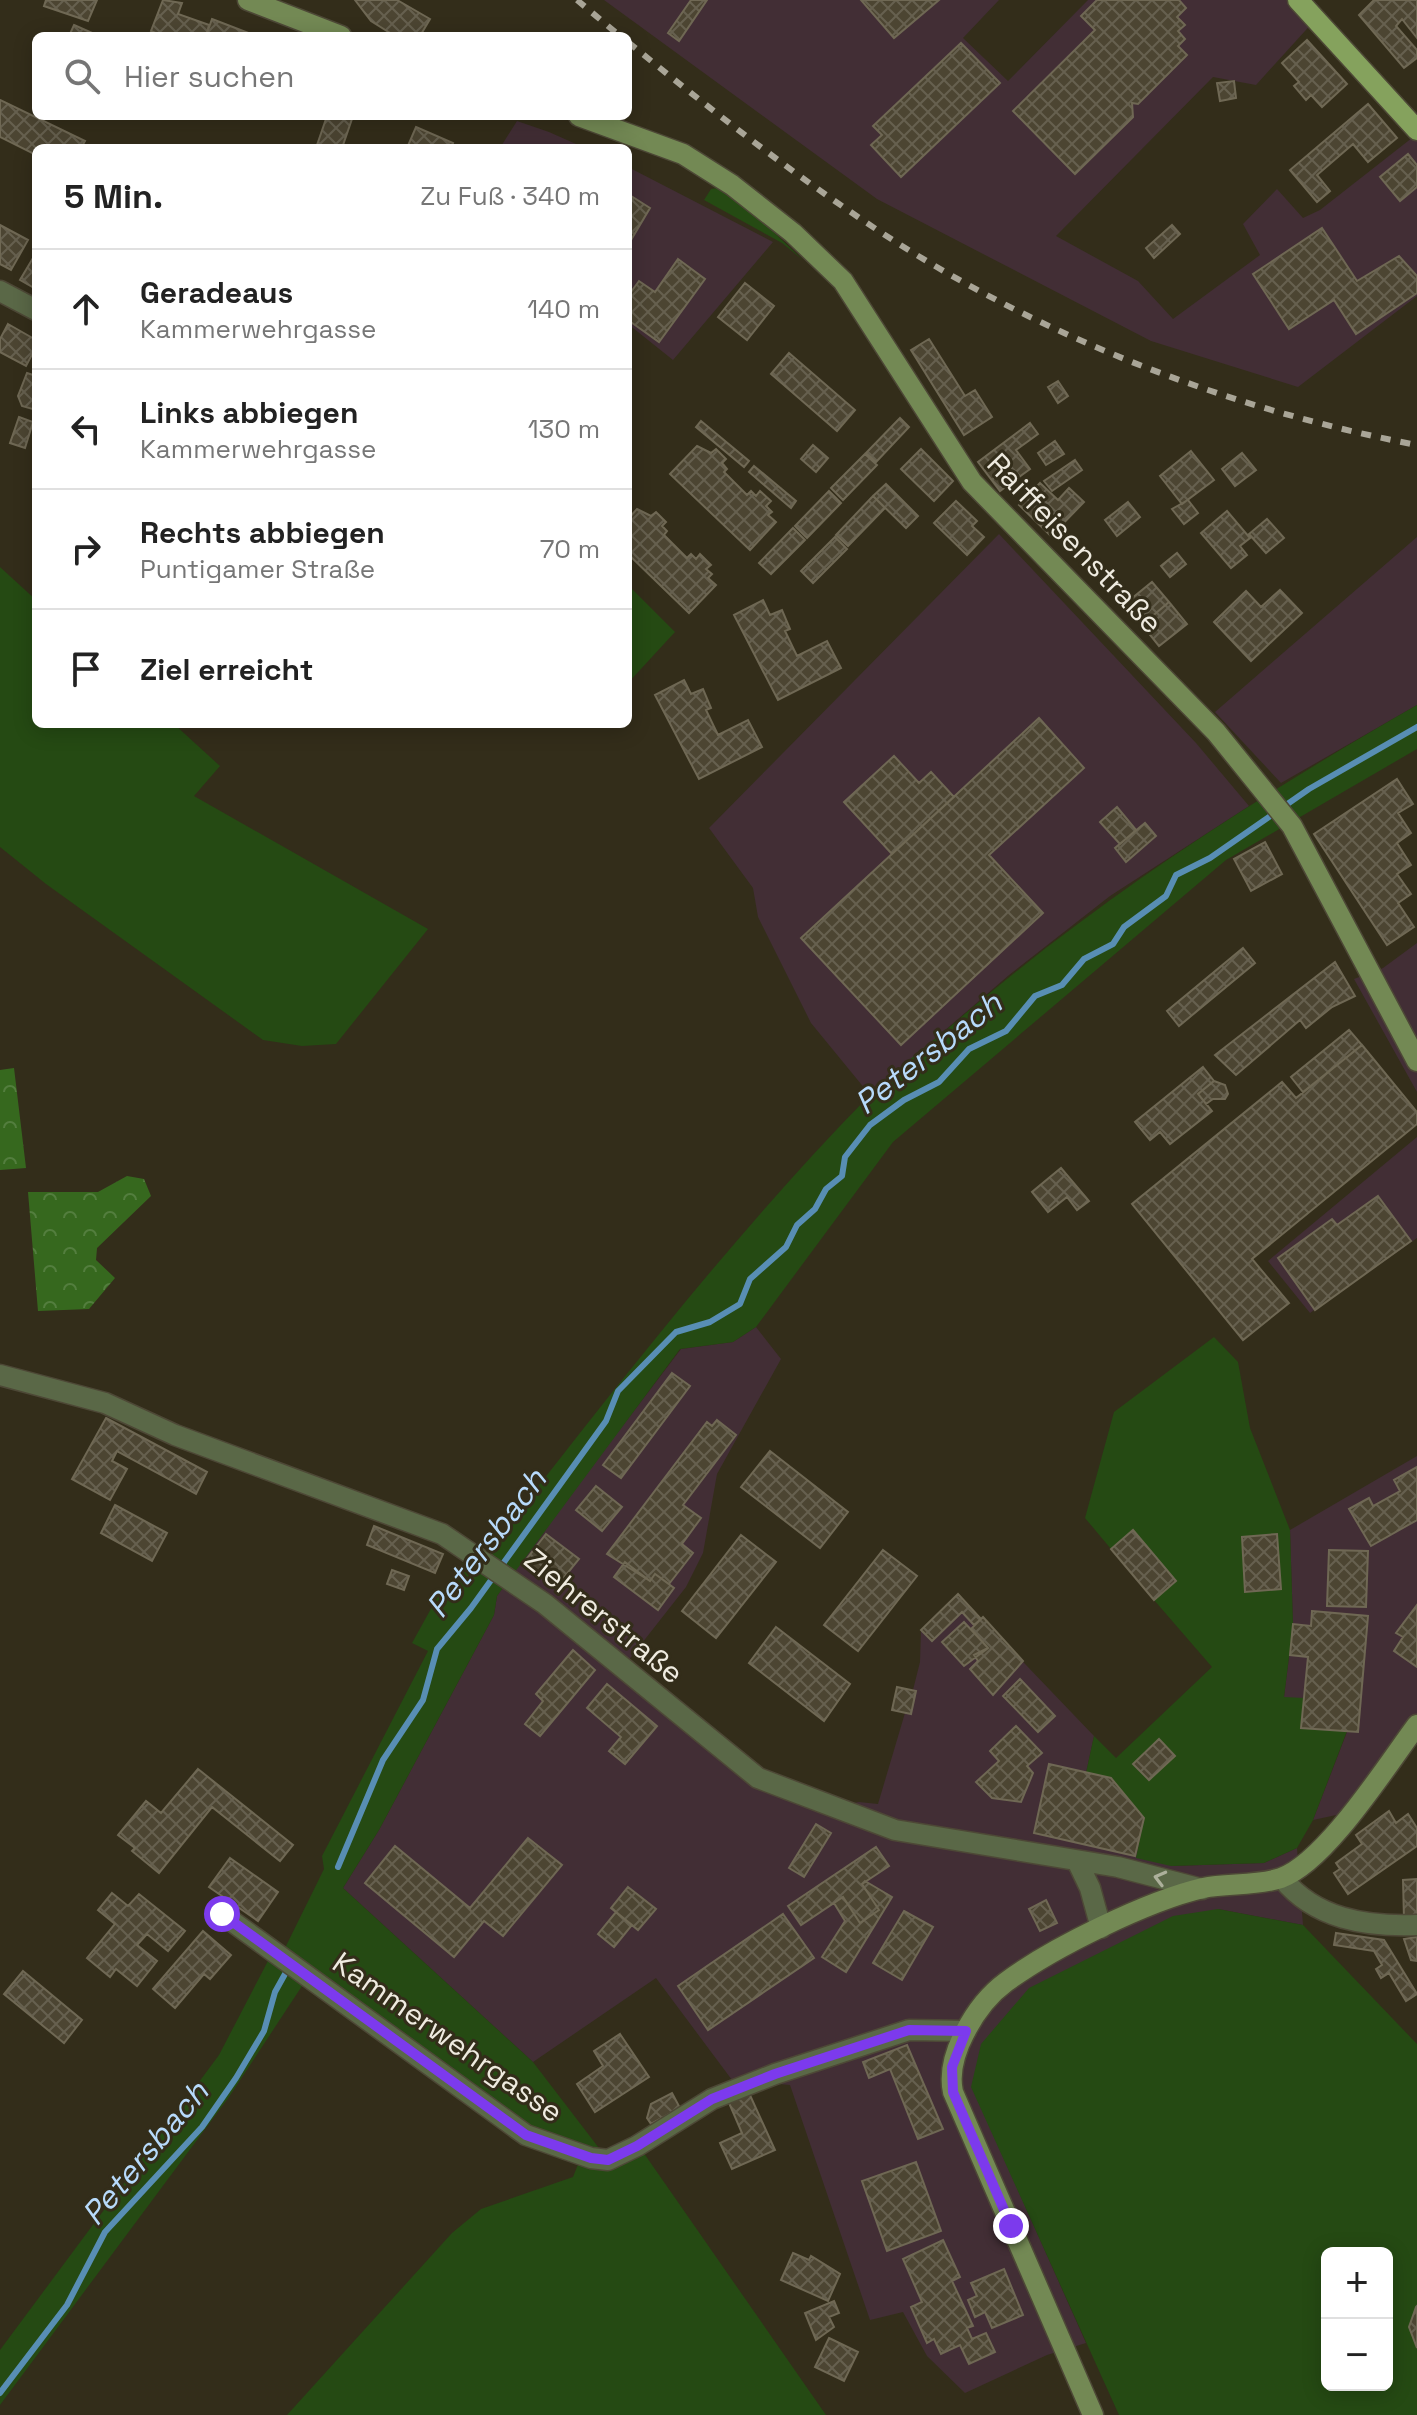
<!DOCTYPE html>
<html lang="de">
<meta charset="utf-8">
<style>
body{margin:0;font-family:"Space Grotesk",sans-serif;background:#f2f2f2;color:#222}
.controls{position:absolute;right:24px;bottom:24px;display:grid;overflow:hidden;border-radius:12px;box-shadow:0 4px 20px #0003}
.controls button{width:72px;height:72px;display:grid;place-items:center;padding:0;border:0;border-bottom:2px solid #e0e0e0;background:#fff;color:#222;font:40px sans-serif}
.stop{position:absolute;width:24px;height:24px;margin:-18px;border:6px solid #7c3aed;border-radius:50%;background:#fff}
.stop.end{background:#7c3aed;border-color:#fff;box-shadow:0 2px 8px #0008}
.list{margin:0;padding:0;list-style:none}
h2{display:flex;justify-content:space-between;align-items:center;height:104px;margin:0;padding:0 32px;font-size:34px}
h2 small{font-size:26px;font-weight:400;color:#767676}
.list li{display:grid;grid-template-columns:52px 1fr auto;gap:24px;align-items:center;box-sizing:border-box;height:120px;padding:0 32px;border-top:2px solid #e0e0e0}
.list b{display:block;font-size:30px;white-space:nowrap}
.list p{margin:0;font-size:26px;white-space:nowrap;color:#767676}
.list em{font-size:26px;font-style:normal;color:#767676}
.icon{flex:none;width:44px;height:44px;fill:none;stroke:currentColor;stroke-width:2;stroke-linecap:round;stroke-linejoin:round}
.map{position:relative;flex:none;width:1417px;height:2415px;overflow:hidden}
.search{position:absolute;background:#fff;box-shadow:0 4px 20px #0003;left:32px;top:32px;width:600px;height:88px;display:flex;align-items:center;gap:20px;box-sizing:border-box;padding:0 28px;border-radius:12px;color:#767676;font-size:30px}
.panel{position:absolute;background:#fff;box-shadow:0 4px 20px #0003;left:32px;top:144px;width:600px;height:584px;border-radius:12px}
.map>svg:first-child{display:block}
.commercial{fill:#422e35}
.green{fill:#254a13;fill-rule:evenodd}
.forest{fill:url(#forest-crowns)}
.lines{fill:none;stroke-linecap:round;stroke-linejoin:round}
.stream{stroke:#588eb4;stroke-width:6}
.building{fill:url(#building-cross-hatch);stroke:#6f6854;stroke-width:2}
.street-casing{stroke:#4d4836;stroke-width:23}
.secondary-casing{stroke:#4d4836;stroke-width:23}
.primary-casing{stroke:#4d4836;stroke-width:23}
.street{stroke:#5a6847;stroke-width:20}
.secondary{stroke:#738954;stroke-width:20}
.primary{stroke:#85a25d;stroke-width:20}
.rail{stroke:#a9a597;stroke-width:6;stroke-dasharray:10 10;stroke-linecap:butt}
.oneway{stroke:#acb09b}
.route{stroke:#7c3aed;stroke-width:10}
.labels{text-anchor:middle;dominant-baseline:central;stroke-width:6;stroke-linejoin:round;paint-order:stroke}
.street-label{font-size:30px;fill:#efebe0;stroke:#332d1a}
.water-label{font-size:32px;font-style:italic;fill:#b7dafb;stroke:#332d1a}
</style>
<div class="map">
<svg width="1417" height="2415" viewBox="0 0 1417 2415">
<defs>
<pattern id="forest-crowns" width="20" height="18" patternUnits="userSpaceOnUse" patternTransform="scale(2)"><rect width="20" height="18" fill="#36681e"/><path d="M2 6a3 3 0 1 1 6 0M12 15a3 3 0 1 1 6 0" fill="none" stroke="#537e3e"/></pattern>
<pattern id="building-cross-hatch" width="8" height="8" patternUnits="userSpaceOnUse" patternTransform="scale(2)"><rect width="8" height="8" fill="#4c4532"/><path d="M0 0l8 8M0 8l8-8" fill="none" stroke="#66604f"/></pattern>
</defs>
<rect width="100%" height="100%" fill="#332d1a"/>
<path class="commercial" d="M604 0H999L963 38 1008 81 1088 0H1298L1315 20 1256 85 1213 77 1056 236 1138 281 1173 319 1260 255 1243 224 1277 189 1303 218 1320 210 1417 134V296L1298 387 1151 341 877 199Z
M517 121 549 132 585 148H500Z
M628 167 773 242 673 360 628 324Z
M999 534 1196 743 1249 806 1110 896 1009 975 870 1095 811 1023 758 917 753 888 709 828Z
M1417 537V705L1281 783 1215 712Z
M1417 943V1092L1354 979 1383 968Z
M1417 1137V1238L1310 1313 1268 1261Z
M756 1327 781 1359 717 1474 703 1553 686 1587 624 1666 739 1765 834 1807 859 1802 878 1804 905 1713 892 1710 897 1687 913 1690 920 1662 921 1630 958 1594 1094 1736 1086 1773 1111 1778 1144 1818 1171 1866 1264 1863 1297 1848 1303 1925 1218 1909 972 2087 1086 2343 1047 2355 965 2393 927 2356 903 2312 870 2320 790 2085 732 2080 656 1978 533 2062 343 1888 379 1830 494 1615 497 1596 523 1557 681 1349 733 1342Z
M1417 1456V1741L1364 1809 1313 1820 1347 1732 1301 1728 1284 1697 1293 1625 1290 1530Z"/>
<path class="green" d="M717 188 762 221 803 260 782 243 704 200 711 189Z
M0 567 36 600V724H174L220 766 194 796 428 929 336 1044 302 1046 263 1040 46 884 0 847Z
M628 585 675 632 628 683Z
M1417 705V749L1226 860 893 1142 756 1327 733 1342 680 1349 497 1596 494 1615 379 1830 343 1888 533 2062 602 2152 534 2132 285 1948 324 1869 322 1856 428 1651 412 1643 438 1596 463 1563 472 1571C599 1409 724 1244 868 1097 894 1071 924 1048 952 1025 1096 900 1252 800 1417 705Z
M1214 1337 1238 1362 1250 1428 1290 1530 1293 1625 1284 1697 1304 1698 1302 1728 1347 1731 1313 1820 1297 1848 1264 1863 1171 1866 1136 1858 1144 1818 1111 1778 1086 1773 1094 1736 1116 1758 1212 1667 1154 1600 1176 1581 1133 1531 1111 1549 1085 1518 1114 1412Z
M1218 1909 1303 1925 1417 2044V2415H1119L971 2087 981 2044 1029 1988 1173 1916ZM1327 2253H1387V2385H1327Z
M270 1957 304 1983 229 2097 0 2405V2350L219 2055Z
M641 2149 826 2415H287L452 2233 481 2209 573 2177 579 2162Z"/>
<path class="forest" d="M14 1068 26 1168 0 1170V1070Z
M127 1176 144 1179 151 1196 97 1248 96 1260 115 1278 89 1309 38 1311 28 1192H98Z"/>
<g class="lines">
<path class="stream" d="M338 1867 383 1760 423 1700 437 1649 471 1608 606 1421 618 1391 676 1332 710 1322 740 1304 750 1279 786 1247 797 1225 815 1209 826 1189 842 1176 845 1157 870 1125 904 1100 939 1082 969 1049 1006 1031 1035 996 1062 985 1084 959 1113 944 1124 927 1166 896 1176 875 1210 858 1309 789 1417 727
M0 2393 67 2305 105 2232 202 2127 236 2078 264 2031 275 1992 285 1974"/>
</g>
<path class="building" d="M46 0H97L88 21 44 6Z
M163 0 182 3 178 14 209 25 206 36H162L151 31Z
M355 0H397L430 19 420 36H395L371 21Z
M691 0H707L679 41 668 33Z
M861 0H939L894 38Z
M1097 0H1179L1186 8 1177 17 1185 25 1178 31 1185 39 1178 46 1187 55 1138 104 1132 103 1133 117 1075 174 1013 111 1095 30 1081 16Z
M1374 0H1417V38L1402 19 1396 26 1417 50V58L1404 68 1359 15Z
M212 19 251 34V36H206Z
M74 25 99 36H69Z
M1307 40 1347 84 1322 107 1311 95 1306 100 1294 86 1299 82 1282 63Z
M961 43 1000 83 901 177 871 145 882 135 873 126Z
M1234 81 1236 98 1220 101 1217 83Z
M0 100 85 141 81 148H36V155L0 137Z
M1368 104 1397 138 1368 162 1353 144 1317 175 1330 191 1317 202 1290 170Z
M327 116H353L342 148H316Z
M416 127 453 143 451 148H407Z
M1408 154 1417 165V187L1400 201 1380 177Z
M628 194 650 208 628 245Z
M0 225 28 240 11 270 0 264Z
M1172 225 1180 234 1154 258 1146 248Z
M1322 228 1357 281 1399 256 1417 276V293L1356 334 1334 300 1289 329 1253 274Z
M36 253V289L20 280Z
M678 259 705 279 659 342 628 320V296L639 281 655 292Z
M745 283 774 306 747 340 718 317Z
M8 324 36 340V347L26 366 0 352V339Z
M929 339 965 396 975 390 992 417 964 435 911 350Z
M789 353 855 410 837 431 771 374Z
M27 373 36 376V410L22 406 18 396Z
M1058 381 1068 396 1058 403 1048 387Z
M19 417 33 422 25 448 10 443Z
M900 418 909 427 876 462 866 453Z
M701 421 749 461 744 467 696 427Z
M1030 423 1038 434 1016 450 1030 469 1000 491 978 462Z
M1055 441 1064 454 1046 465 1038 453Z
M813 445 828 458 816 472 801 459Z
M697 446 711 453 716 449 726 459 722 463 727 469 724 472 747 495 751 491 756 496 760 491 771 501 766 506 772 512 768 515 776 522 750 550 670 474Z
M921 449 953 481 934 501 901 469Z
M1191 451 1214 480 1182 504 1160 476Z
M1242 453 1256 470 1235 486 1222 469Z
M865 454 877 465 843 500 831 488Z
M1075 460 1082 470 1052 491 1044 481Z
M754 466 796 501 791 508 749 472Z
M1040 483 1058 500 1069 488 1084 502 1051 536 1019 505Z
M886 484 918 516 906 528 873 496Z
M829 491 841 503 807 538 795 526Z
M873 496 885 508 848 546 836 535Z
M1188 500 1198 513 1184 524 1172 509Z
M956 501 977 521 972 526 984 537 967 555 934 523Z
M1128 502 1140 517 1117 536 1105 520Z
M637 509 651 516 656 512 666 522 662 526 667 531 664 535 687 558 691 554 696 559 700 554 711 565 706 569 712 574 708 578 716 585 689 613 628 554V519Z
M1227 511 1250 538 1240 546 1247 555 1231 568 1201 533Z
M1267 519 1284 538 1266 553 1249 534Z
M793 528 805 540 771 574 759 563Z
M835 537 847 549 813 583 801 571Z
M1177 553 1186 564 1170 577 1161 566Z
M1152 582 1169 602 1142 625 1125 604Z
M1280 590 1302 613 1251 661 1214 622 1246 591 1261 607Z
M763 600 770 615 782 610 790 629 785 631 797 656 827 641 841 668 778 700 734 615Z
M1169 602 1187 624 1159 646 1142 625Z
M684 680 691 694 703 689 711 708 706 710 718 735 748 720 762 747 699 779 655 695Z
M1039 718 1084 768 989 855 1043 913 901 1045 801 938Z
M894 756 919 783 931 772 954 797 892 854 844 802Z
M1397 779 1413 804 1398 813 1411 833 1397 843 1411 865 1397 874 1411 894 1398 903 1414 927 1387 945 1314 834Z
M1117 807 1136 830 1120 844 1100 822Z
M1145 823 1156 836 1126 862 1115 848Z
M1265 842 1282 874 1251 891 1234 859Z
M1243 948 1255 963 1179 1026 1167 1011Z
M1335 962 1355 996 1332 1007 1306 1028 1300 1020 1236 1075 1215 1055Z
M1349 1030 1362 1045 1303 1092 1291 1077Z
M1362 1045 1417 1112V1124L1252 1259 1289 1303 1243 1340 1132 1204 1282 1082 1296 1098Z
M1203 1067 1214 1081 1198 1094 1212 1111 1170 1144 1160 1132 1150 1140 1135 1122Z
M1214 1081 1225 1085 1228 1094 1225 1099H1213L1206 1104 1198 1094Z
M1061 1168 1089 1201 1077 1210 1067 1197 1048 1212 1032 1192Z
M1378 1196 1411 1241 1315 1310 1278 1258 1332 1219 1337 1225Z
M672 1373 690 1386 621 1478 603 1465Z
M106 1418 207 1472 196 1494 117 1451 112 1461 127 1469 110 1500 72 1479Z
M717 1420 736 1435 683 1505 701 1518 682 1544 693 1553 669 1584 655 1574 650 1581 607 1554 707 1422 712 1426Z
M770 1451 848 1512 820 1548 741 1487Z
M1417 1467V1520L1371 1546 1349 1509 1369 1498 1373 1506 1400 1491 1394 1480Z
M596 1486 622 1507 602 1531 576 1510Z
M115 1505 167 1533 152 1561 101 1533Z
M374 1526 443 1554 435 1573 367 1545Z
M1133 1530 1176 1581 1154 1600 1111 1549Z
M546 1534 579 1559 557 1586 525 1561Z
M1277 1534 1281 1589 1245 1592 1242 1537Z
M741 1535 776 1562 716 1638 682 1611Z
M883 1550 917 1576 858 1651 824 1625Z
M1329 1550 1368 1551 1366 1607 1327 1606Z
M625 1562 650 1581 655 1574 674 1588 658 1610 614 1577Z
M392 1570 409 1576 404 1590 387 1584Z
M958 1594 981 1619 974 1625 962 1612 932 1641 921 1630Z
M1417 1605V1667L1394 1651 1403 1637 1396 1633Z
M1312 1611 1368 1616 1358 1732 1301 1728 1308 1657 1290 1655 1293 1624 1311 1626Z
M983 1617 1023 1661 993 1695 970 1669 978 1661 974 1655 988 1648 971 1629Z
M964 1622 988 1648 964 1666 942 1642Z
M776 1627 850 1684 824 1721 749 1663Z
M573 1650 595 1670 540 1736 525 1724 543 1701 536 1694Z
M1020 1679 1055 1716 1038 1732 1003 1696Z
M607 1684 657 1726 625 1764 609 1751 621 1737 587 1708Z
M897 1687 916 1691 911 1714 892 1710Z
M1016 1726 1042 1753 1027 1766 1033 1773 1021 1802 992 1798 976 1782 999 1761 990 1751Z
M1159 1739 1175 1756 1149 1780 1133 1764Z
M1049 1764 1111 1778 1144 1818 1135 1856 1034 1833Z
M198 1769 293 1845 280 1861 212 1807 159 1873 132 1851 135 1848 118 1835 146 1801 161 1813Z
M1389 1811 1396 1823 1408 1814 1417 1828V1846L1348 1894 1334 1873 1340 1869 1336 1863 1362 1844 1356 1835Z
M816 1824 831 1833 804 1877 789 1868Z
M528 1838 562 1865 503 1936 484 1921 454 1957 365 1883 395 1846 470 1908Z
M876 1847 889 1866 862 1884 879 1910 860 1923 843 1897 801 1925 788 1906Z
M230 1858 278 1892 258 1921 209 1887Z
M1417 1879V1919H1404L1403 1880Z
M865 1881 892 1897 846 1972 822 1957 845 1921 834 1903 843 1897 860 1923 879 1910 862 1884Z
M628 1887 656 1909 638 1930 611 1908Z
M112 1893 128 1906 139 1894 185 1931 168 1951 147 1934 137 1945 157 1961 137 1986 116 1969 110 1977 87 1958 115 1924 98 1910Z
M1046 1900 1057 1923 1040 1931 1029 1909Z
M904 1911 933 1927 902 1980 873 1963Z
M616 1912 632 1925 614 1947 598 1934Z
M783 1914 814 1958 708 2030 678 1986Z
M203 1931 231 1955 210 1979 204 1974 175 2008 153 1989Z
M1336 1933 1384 1940 1417 1994 1406 2001 1389 1973 1381 1978 1376 1969 1382 1965 1374 1951 1334 1945Z
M1417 1937V1961L1411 1960 1404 1939Z
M23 1971 82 2020 64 2043 4 1994Z
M620 2034 649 2077 595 2112 577 2084 603 2066 594 2051Z
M907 2045 943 2129 918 2139 890 2069 869 2078 863 2062Z
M672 2093 680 2108 651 2124 647 2118 651 2104Z
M749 2093 775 2150 732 2169 720 2143 742 2133 729 2103Z
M916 2162 941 2231 887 2251 862 2181Z
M943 2240 960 2277 952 2281 973 2326 967 2328 972 2339 986 2333 995 2352 969 2364 960 2345 941 2354 934 2339 927 2343 911 2307 922 2302 903 2259Z
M793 2253 809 2260 811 2256 840 2274 828 2301 781 2280Z
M1004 2269 1023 2315 992 2328 985 2312 975 2317 968 2300 977 2296 971 2283Z
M834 2301 839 2313 829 2317 834 2327 816 2340 805 2313Z
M1416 2307 1417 2306V2348L1409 2327Z
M829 2338 858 2352 844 2381 815 2367Z"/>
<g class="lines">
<defs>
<path id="street" d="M0 291 36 310
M0 1375 105 1403 175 1435 442 1534 545 1604 758 1778 895 1830 1118 1867 1202 1889
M1078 1863 1090 1888 1101 1928
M1282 1878C1315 1919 1366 1927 1417 1925
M222 1914 526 2135 591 2158 608 2160 637 2146 712 2099 775 2074 909 2030 966 2031"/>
<path id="secondary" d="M248 0 341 36
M579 116 683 154 732 185 793 233 843 281 972 482 1216 732 1292 826 1417 1061
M1093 2415 953 2092C945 2056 976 2004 1006 1982 1052 1948 1147 1901 1203 1888 1228 1883 1257 1886 1281 1878 1326 1862 1387 1765 1417 1725"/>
<path id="primary" d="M1298 0 1417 130"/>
</defs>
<use href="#street" class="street-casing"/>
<use href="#secondary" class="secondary-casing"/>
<use href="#primary" class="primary-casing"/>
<use href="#street" class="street"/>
<use href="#secondary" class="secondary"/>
<use href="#primary" class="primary"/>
<path class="rail" d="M577 0 620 36
M628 42C711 110 795 176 885 235 1043 338 1232 410 1417 445"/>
</g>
<defs><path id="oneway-chevron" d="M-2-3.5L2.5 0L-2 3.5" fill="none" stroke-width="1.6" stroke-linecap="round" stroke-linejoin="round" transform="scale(2)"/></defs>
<use class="oneway" href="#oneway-chevron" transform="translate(1160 1878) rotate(-165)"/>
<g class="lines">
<path class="route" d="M222 1914 526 2135 591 2158 608 2160 637 2146 712 2099 775 2074 909 2030 966 2031 952 2067 953 2092 1011 2226"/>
</g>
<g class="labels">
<g class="street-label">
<text transform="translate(1075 543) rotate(46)">Raiffeisenstraße</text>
<text transform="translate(604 1616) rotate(39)">Ziehrerstraße</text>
<text transform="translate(448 2037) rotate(35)">Kammerwehrgasse</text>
</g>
<g class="water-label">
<text transform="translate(928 1053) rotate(-38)">Petersbach</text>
<text transform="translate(486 1543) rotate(-53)">Petersbach</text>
<text transform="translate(145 2153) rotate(-50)">Petersbach</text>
</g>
</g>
</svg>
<div class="controls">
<button>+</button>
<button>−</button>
</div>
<div class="stop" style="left:222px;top:1914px"></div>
<div class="stop end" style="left:1011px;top:2226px"></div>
<div class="search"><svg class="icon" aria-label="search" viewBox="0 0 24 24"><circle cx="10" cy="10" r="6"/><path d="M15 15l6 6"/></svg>Hier suchen</div>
<section class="panel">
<h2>5 Min.<small>Zu Fuß · 340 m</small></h2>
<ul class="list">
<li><svg class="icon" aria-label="ahead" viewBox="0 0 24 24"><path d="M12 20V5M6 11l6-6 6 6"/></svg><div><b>Geradeaus</b><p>Kammerwehrgasse</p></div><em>140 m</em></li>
<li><svg class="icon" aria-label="left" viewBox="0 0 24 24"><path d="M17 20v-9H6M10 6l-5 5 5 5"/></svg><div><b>Links abbiegen</b><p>Kammerwehrgasse</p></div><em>130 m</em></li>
<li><svg class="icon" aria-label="right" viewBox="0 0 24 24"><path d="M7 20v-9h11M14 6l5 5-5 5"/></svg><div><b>Rechts abbiegen</b><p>Puntigamer Straße</p></div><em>70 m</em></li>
<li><svg class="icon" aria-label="arrive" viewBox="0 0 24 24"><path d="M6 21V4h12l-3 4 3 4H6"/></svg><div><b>Ziel erreicht</b></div></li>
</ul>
</section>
</div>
